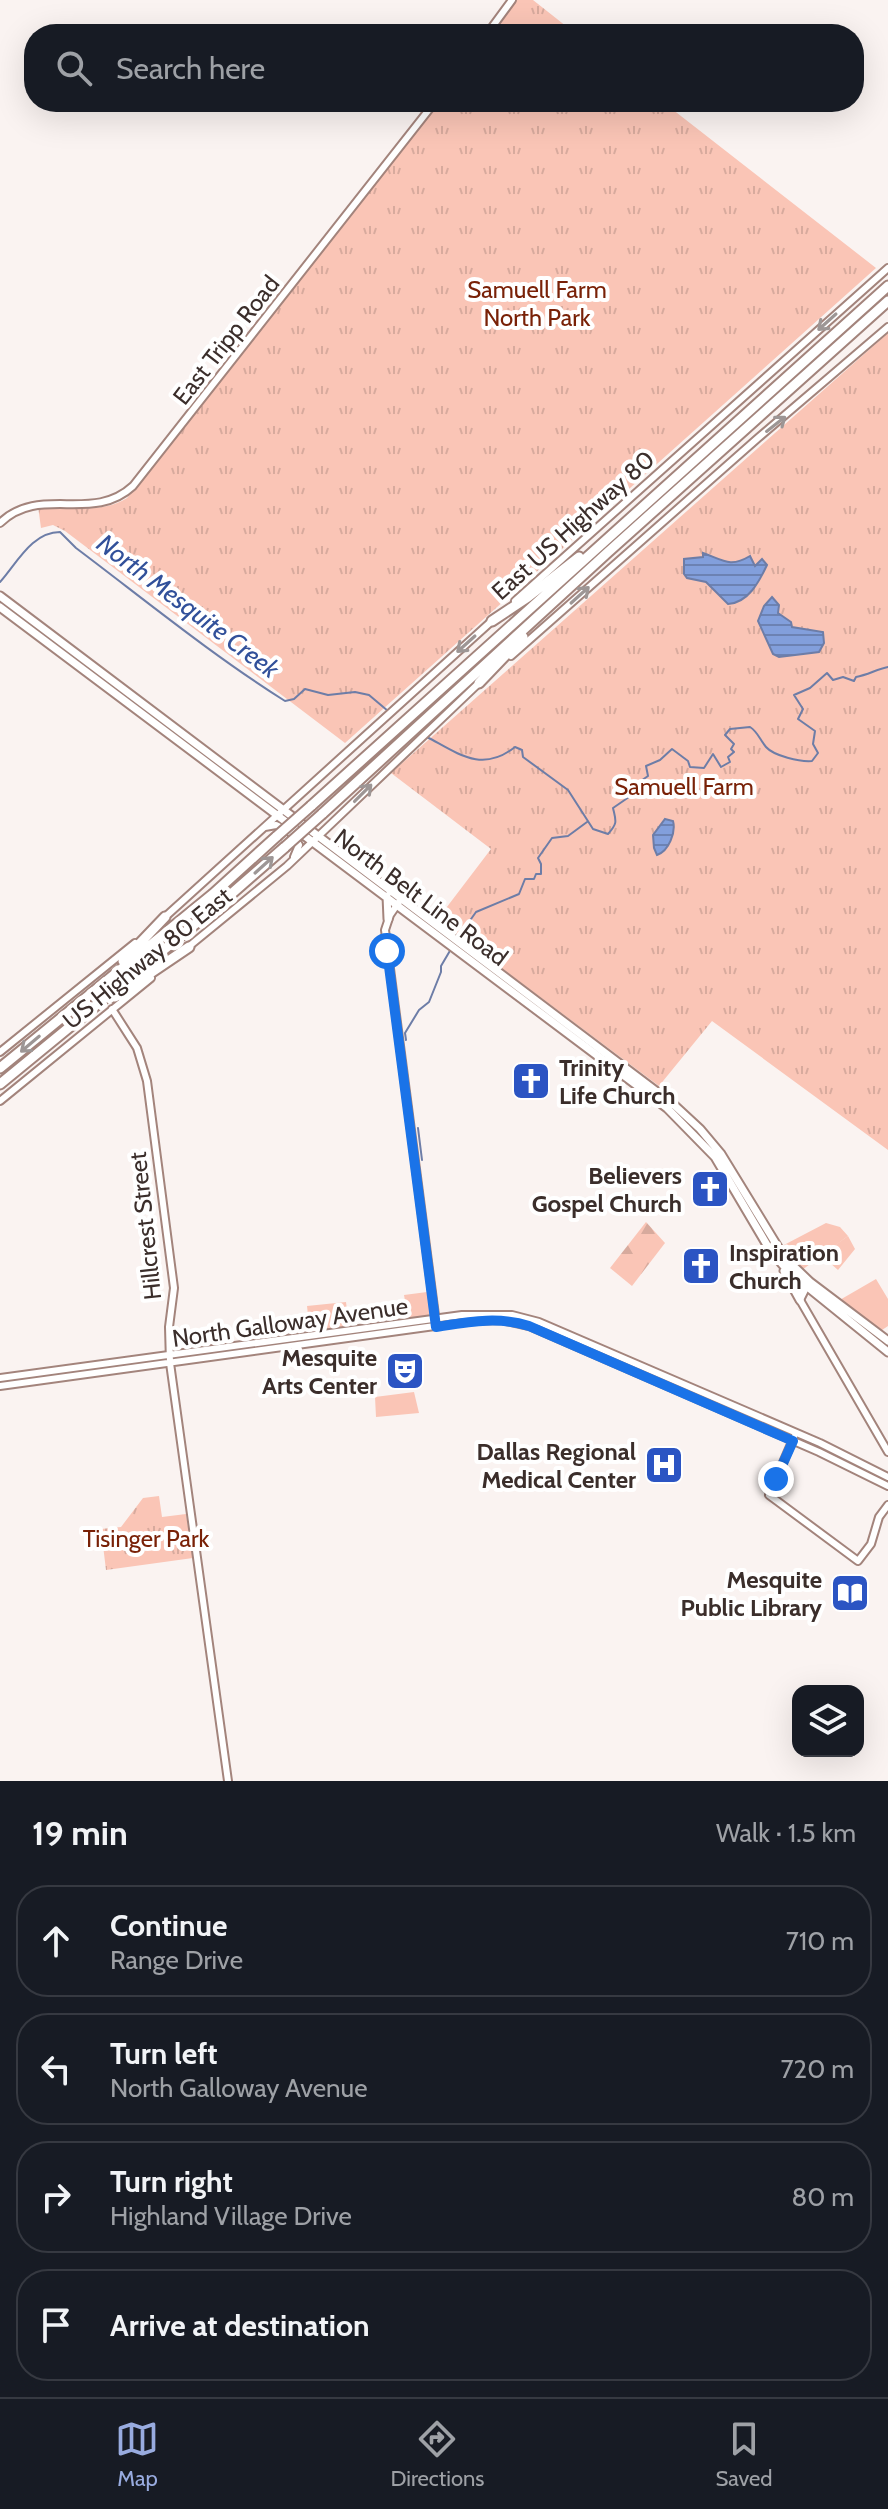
<!DOCTYPE html>
<meta charset="utf-8">
<style>
body{margin:0;font-family:Cabin,sans-serif;background:#20242c;color:#f1f3f6}
.controls{position:absolute;right:24px;bottom:24px;display:grid;overflow:hidden;border-radius:16px;box-shadow:0 8px 32px #0002}
.controls button{width:72px;height:72px;display:grid;place-items:center;padding:0;border:0;border-bottom:2px solid #363941;background:#171b24;color:#f1f3f6;font:40px sans-serif}
.stop{position:absolute;width:24px;height:24px;margin:-18px;border:6px solid #1a73e8;border-radius:50%;background:#fff}
.stop.end{background:#1a73e8;border-color:#fff;box-shadow:0 2px 8px #0008}
.list{margin:0;padding:0;list-style:none}
h2{display:flex;justify-content:space-between;align-items:center;height:104px;margin:0;padding:0 32px;font-size:34px}
h2 small{font-size:26px;font-weight:400;color:#9ea1a6}
.list li{display:grid;grid-template-columns:52px 1fr auto;gap:24px;align-items:center;box-sizing:border-box;height:112px;margin:0 16px 16px;padding:0 16px;border:2px solid #363941;border-radius:32px}
.list b{display:block;font-size:30px;white-space:nowrap}
.list p{margin:0;font-size:26px;white-space:nowrap;color:#9ea1a6}
.list em{font-size:26px;font-style:normal;color:#9ea1a6}
.icon{flex:none;width:44px;height:44px;fill:none;stroke:currentColor;stroke-width:2;stroke-linecap:round;stroke-linejoin:round}
.map{position:relative;flex:none;width:888px;height:1781px;overflow:hidden}
.search{position:absolute;background:#171b24;box-shadow:0 8px 32px #0002;left:24px;right:24px;top:24px;height:88px;display:flex;align-items:center;gap:20px;box-sizing:border-box;padding:0 28px;border-radius:32px;color:#9ea1a6;font-size:30px}
.sheet{height:616px;background:#171b24}
nav{display:flex;justify-content:space-around;align-items:center;box-sizing:border-box;height:112px;border-top:2px solid #363941;background:#171b24;font-size:22px;color:#9ea1a6}
nav a{display:grid;justify-items:center;gap:4px}
nav .on{color:#98abdf}
.map>svg:first-child{display:block}
.green{fill:#fac5b6}
.forest{fill:url(#forest-firs)}
.park{fill:url(#park-tufts)}
.water{fill:url(#water-rules);stroke:#6d7da7;stroke-width:2}
.lines{fill:none;stroke-linecap:round;stroke-linejoin:round}
.stream{stroke:#6d7da7;stroke-width:2}
.secondary-casing{stroke:#a3847c;stroke-width:10}
.primary-casing{stroke:#a3847c;stroke-width:11}
.highway-casing{stroke:#a3847c;stroke-width:13}
.secondary{stroke:#fff;stroke-width:6}
.primary{stroke:#fff;stroke-width:7}
.highway{stroke:#fff;stroke-width:9}
.highway-bridge-casing{stroke:#a3847c;stroke-width:13;stroke-linecap:butt}
.highway-bridge{stroke:#fff;stroke-width:9}
.oneway{stroke:#9d9695}
.route{stroke:#1a73e8;stroke-width:10}
.labels{text-anchor:middle;dominant-baseline:central;stroke-width:8;stroke-linejoin:round;paint-order:stroke}
.park-label{font-size:24px;fill:#792107;stroke:#fff}
.street-label{font-size:24px;fill:#3b2e2b;stroke:#fff}
.poi-label{font-size:24px;font-weight:bold;fill:#3b2e2b;stroke:#fff;text-anchor:end}
.water-label{font-size:26px;font-style:italic;fill:#31509a;stroke:#fff}
</style>
<div class="map">
<svg width="888" height="1781" viewBox="0 0 888 1781">
<defs>
<pattern id="forest-firs" width="22" height="20" patternUnits="userSpaceOnUse" patternTransform="scale(2)"><rect width="22" height="20" fill="#fac5b6"/><path d="M5 1l3.5 6h-7zM16 11l3.5 6h-7z" fill="#d7aa9d"/></pattern>
<pattern id="park-tufts" width="24" height="20" patternUnits="userSpaceOnUse" patternTransform="scale(2)"><rect width="24" height="20" fill="#fac5b6"/><path d="M3 7l-1-3M5 7V3M7 7l1-3M15 17l-1-3M17 17v-4M19 17l1-3" fill="none" stroke="#d7aa9d"/></pattern>
<pattern id="water-rules" width="6" height="5" patternUnits="userSpaceOnUse" patternTransform="scale(2)"><rect width="6" height="5" fill="#829fdc"/><path d="M0 2.5h6" fill="none" stroke="#6c82b3"/></pattern>
</defs>
<rect width="100%" height="100%" fill="#faf3f1"/>
<path class="green" d="M826 1223 840 1227 848 1236 802 1270 782 1246Z
M876 1279 888 1299V1326L879 1332 838 1301Z
M427 1292 430 1316 408 1318 404 1295Z
M346 1302 349 1327 320 1330 318 1319 325 1318 324 1311 316 1312 318 1331 310 1332 307 1306Z
M414 1392 419 1413 376 1417 375 1397Z"/>
<path class="forest" d="M646 1222 665 1243 632 1286 610 1268Z"/>
<path class="park" d="M515 0H533L576 34H489Z
M437 102H663L876 268 345 743 65 531 53 525 41 528 38 506C65 507 103 514 127 498L292 291Z
M888 333V1150L712 1021 659 1086 437 920 491 849 391 773Z
M848 1236 855 1249 838 1270 821 1255Z
M159 1496 162 1517 186 1514 193 1558 106 1570 101 1529 121 1527 143 1498Z"/>
<path class="water" d="M703 553C723 560 730 568 750 556L755 566 762 559 767 565C759 582 748 603 728 604L706 582 687 578 684 574V559L703 557Z
M772 597 779 605 778 613 791 622 792 627 823 632 824 643 819 652 779 657 773 654 758 621 764 606Z
M665 819 673 821C676 832 669 851 657 855L654 848 653 835Z"/>
<g class="lines">
<path class="stream" d="M0 582C17 563 32 532 60 532L76 548C145 600 212 655 285 701L294 699 305 689 328 695 355 692 369 695 388 711
M427 737C459 754 482 773 515 747L522 750 523 757 568 790 593 829 608 834C618 823 616 821 613 808L629 797 628 790 648 776 646 766 660 760 672 749 688 761 690 767 704 768 713 754 721 767 730 762 728 757 734 752 731 749 734 744 725 735 730 729 750 727C758 732 760 740 766 747 774 756 800 762 812 761L818 753 813 744 815 731 798 719 803 709 794 695 810 688 827 673 833 680 843 677 854 681 856 677C868 675 877 669 888 667
M459 936 476 912 519 894 525 879H534L536 874H541V864L538 858 552 838 568 836 587 822
M406 1040 405 1033 419 1010 429 1002 441 972V966L451 949
M418 1128 422 1160"/>
<defs>
<path id="secondary" d="M487 34 512 0
M0 523C40 484 92 524 133 486L435 102
M515 601 888 268
M511 656 758 438 888 327
M265 827 276 825 290 832 299 845 294 857
M401 899 390 915 385 930 436 1323
M165 917 494 619
M187 948 287 866 481 681
M112 1009 137 1048 147 1081 174 1288 169 1327 170 1363 228 1781
M0 1052 135 943
M0 1101 151 978
M808 1284 800 1300 888 1452
M0 1378 462 1315H512L539 1322 820 1443 888 1477
M0 1386 471 1321 501 1320 529 1326 819 1452 888 1486
M794 1437 769 1495 858 1561 871 1544 879 1517 888 1505"/>
<path id="primary" d="M0 596 673 1104 700 1129 721 1154 784 1257 810 1282 888 1341
M0 607 667 1108 715 1157 770 1250 789 1272 888 1352
M387 896 388 919
M784 1271 800 1300"/>
<path id="highway" d="M492 621 528 597 579 557
M479 683 523 637
M311 806 888 286
M322 814 607 553 888 301
M123 961 165 917
M115 997 189 947
M0 1068 213 894 277 836
M0 1084 222 902 285 847"/>
</defs>
<use href="#secondary" class="secondary-casing"/>
<use href="#primary" class="primary-casing"/>
<use href="#highway" class="highway-casing"/>
<use href="#secondary" class="secondary"/>
<use href="#primary" class="primary"/>
<use href="#highway" class="highway"/>
<defs>
<path id="highway-bridge" d="M277 836 311 806
M285 847 322 814"/>
</defs>
<use href="#highway-bridge" class="highway-bridge-casing"/>
<use href="#highway-bridge" class="highway-bridge"/>
</g>
<defs><path id="oneway-shaft" d="M-6 0H5M1.5-3L5.5 0L1.5 3" fill="none" stroke-width="1.6" stroke-linecap="round" stroke-linejoin="round" transform="scale(2)"/></defs>
<g class="oneway">
<use href="#oneway-shaft" transform="translate(827 322) rotate(138)"/>
<use href="#oneway-shaft" transform="translate(776 424) rotate(-38)"/>
<use href="#oneway-shaft" transform="translate(580 595) rotate(-42)"/>
<use href="#oneway-shaft" transform="translate(466 644) rotate(138)"/>
<use href="#oneway-shaft" transform="translate(363 793) rotate(-45)"/>
<use href="#oneway-shaft" transform="translate(264 865) rotate(-42)"/>
<use href="#oneway-shaft" transform="translate(30 1044) rotate(140)"/>
</g>
<g class="lines">
<path class="route" d="M387 951 436 1327C468 1322 498 1316 529 1326L793 1441 776 1479"/>
</g>
<defs>
<symbol id="church-square" viewBox="-11 -11 22 22"><rect x="-9" y="-9" width="18" height="18" rx="4" fill="#2b54c3" stroke="#fff"/><path d="M-1.2-6h2.4v3.5h3.3v2.4h-3.3V6h-2.4V-.1h-3.3v-2.4h3.3Z" fill="#fff"/></symbol>
<symbol id="theatre-square" viewBox="-11 -11 22 22"><rect x="-9" y="-9" width="18" height="18" rx="4" fill="#2b54c3" stroke="#fff"/><path d="M-5-5.5Q0-4 5-5.5V0Q5 5 0 6Q-5 5-5 0ZM-3.3-2.5H-1v1.5H-3.3ZM1-2.5H3.3v1.5H1ZM-2.8 1Q0 5.5 2.8 1Z" fill="#fff"/></symbol>
<symbol id="hospital-square" viewBox="-11 -11 22 22"><rect x="-9" y="-9" width="18" height="18" rx="4" fill="#2b54c3" stroke="#fff"/><path d="M-5-5h3v3.5h4V-5h3V5h-3V1.5h-4V5h-3Z" fill="#fff"/></symbol>
<symbol id="library-square" viewBox="-11 -11 22 22"><rect x="-9" y="-9" width="18" height="18" rx="4" fill="#2b54c3" stroke="#fff"/><path d="M-6-4Q-3-5.5-.7-3.5V5Q-3 3-6 4ZM6-4Q3-5.5 .7-3.5V5Q3 3 6 4Z" fill="#fff"/></symbol>
</defs>
<g fill-rule="evenodd">
<use href="#church-square" x="509" y="1059" width="44" height="44"/>
<use href="#church-square" x="688" y="1167" width="44" height="44"/>
<use href="#church-square" x="679" y="1244" width="44" height="44"/>
<use href="#theatre-square" x="383" y="1349" width="44" height="44"/>
<use href="#hospital-square" x="642" y="1443" width="44" height="44"/>
<use href="#library-square" x="828" y="1571" width="44" height="44"/>
</g>
<g class="labels">
<g class="park-label">
<text x="537" y="289">Samuell Farm<tspan x="537" dy="28">North Park</tspan></text>
<text x="684" y="786">Samuell Farm</text>
<text x="146" y="1538">Tisinger Park</text>
</g>
<g class="street-label">
<text transform="translate(226 340) rotate(-52)">East Tripp Road</text>
<text transform="translate(573 525) rotate(-42)">East US Highway 80</text>
<text transform="translate(421 897) rotate(37)">North Belt Line Road</text>
<text transform="translate(147 958) rotate(-39)">US Highway 80 East</text>
<text transform="translate(145 1226) rotate(-96)">Hillcrest Street</text>
<text transform="translate(290 1322) rotate(-8)">North Galloway Avenue</text>
</g>
<g class="poi-label">
<text x="559" y="1067" text-anchor="start">Trinity<tspan x="559" dy="28">Life Church</tspan></text>
<text x="682" y="1175">Believers<tspan x="682" dy="28">Gospel Church</tspan></text>
<text x="729" y="1252" text-anchor="start">Inspiration<tspan x="729" dy="28">Church</tspan></text>
<text x="377" y="1357">Mesquite<tspan x="377" dy="28">Arts Center</tspan></text>
<text x="636" y="1451">Dallas Regional<tspan x="636" dy="28">Medical Center</tspan></text>
<text x="822" y="1579">Mesquite<tspan x="822" dy="28">Public Library</tspan></text>
</g>
<g class="water-label">
<text transform="translate(188 606) rotate(37)">North Mesquite Creek</text>
</g>
</g>
</svg>
<div class="controls">
<button><svg class="icon" aria-label="layers" viewBox="0 0 24 24"><path d="M12 4l9 5-9 5-9-5zM3 14l9 5 9-5"/></svg></button>
</div>
<div class="stop" style="left:387px;top:951px"></div>
<div class="stop end" style="left:776px;top:1479px"></div>
<div class="search"><svg class="icon" aria-label="search" viewBox="0 0 24 24"><circle cx="10" cy="10" r="6"/><path d="M15 15l6 6"/></svg>Search here</div>
</div>
<section class="sheet">
<h2>19 min<small>Walk · 1.5 km</small></h2>
<ul class="list">
<li><svg class="icon" aria-label="ahead" viewBox="0 0 24 24"><path d="M12 20V5M6 11l6-6 6 6"/></svg><div><b>Continue</b><p>Range Drive</p></div><em>710 m</em></li>
<li><svg class="icon" aria-label="left" viewBox="0 0 24 24"><path d="M17 20v-9H6M10 6l-5 5 5 5"/></svg><div><b>Turn left</b><p>North Galloway Avenue</p></div><em>720 m</em></li>
<li><svg class="icon" aria-label="right" viewBox="0 0 24 24"><path d="M7 20v-9h11M14 6l5 5-5 5"/></svg><div><b>Turn right</b><p>Highland Village Drive</p></div><em>80 m</em></li>
<li><svg class="icon" aria-label="arrive" viewBox="0 0 24 24"><path d="M6 21V4h12l-3 4 3 4H6"/></svg><div><b>Arrive at destination</b></div></li>
</ul>
</section>
<nav>
<a class="on"><svg class="icon" aria-label="map" viewBox="0 0 24 24"><path d="M3 6l6-2 6 2 6-2v14l-6 2-6-2-6 2zM9 4v14M15 6v14"/></svg>Map</a>
<a><svg class="icon" aria-label="directions" viewBox="0 0 24 24"><path d="M12 3l9 9-9 9-9-9zM9 14v-3h6M13 9l2 2-2 2"/></svg>Directions</a>
<a><svg class="icon" aria-label="saved" viewBox="0 0 24 24"><path d="M7 4h10v16l-5-4-5 4z"/></svg>Saved</a>
</nav>
